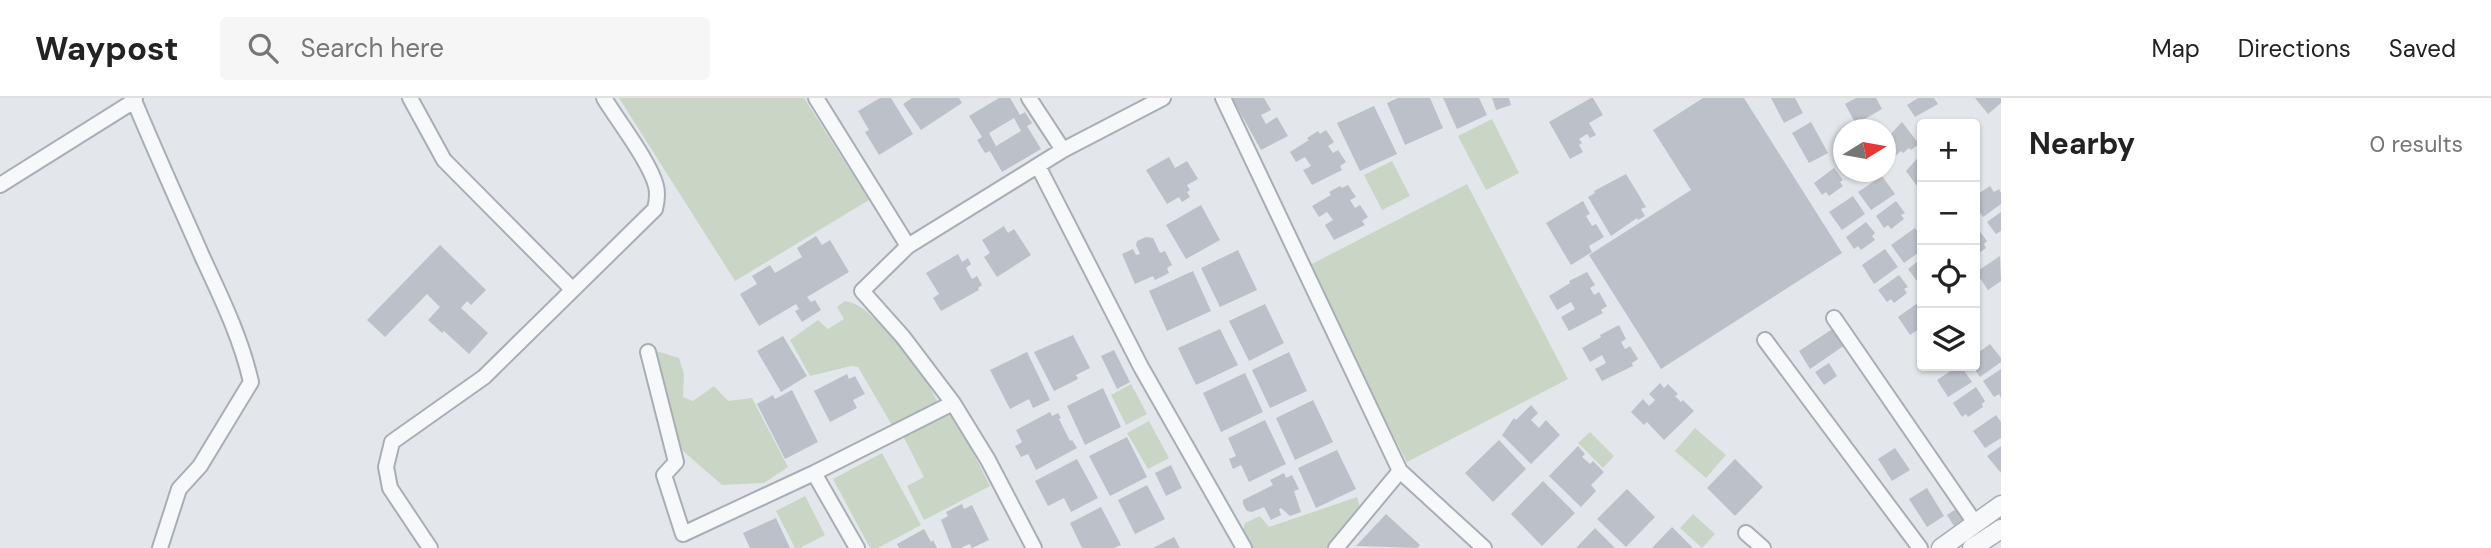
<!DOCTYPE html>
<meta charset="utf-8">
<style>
body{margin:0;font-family:"DM Sans",sans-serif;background:#f6f6f6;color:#222}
.controls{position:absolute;right:21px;top:21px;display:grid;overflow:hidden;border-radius:7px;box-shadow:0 2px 5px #0004}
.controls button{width:63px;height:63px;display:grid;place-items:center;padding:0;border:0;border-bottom:2px solid #e0e0e0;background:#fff;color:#222;font:35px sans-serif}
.compass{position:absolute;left:1833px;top:21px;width:63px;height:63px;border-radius:50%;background:#fff;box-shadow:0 2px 5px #0004;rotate:79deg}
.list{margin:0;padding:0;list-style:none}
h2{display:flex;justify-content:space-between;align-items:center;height:91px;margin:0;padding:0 28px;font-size:30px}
h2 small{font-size:23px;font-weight:400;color:#767676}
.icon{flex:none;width:38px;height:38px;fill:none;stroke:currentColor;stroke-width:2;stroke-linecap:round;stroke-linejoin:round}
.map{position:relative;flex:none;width:2001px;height:450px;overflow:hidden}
header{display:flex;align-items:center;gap:42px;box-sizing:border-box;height:98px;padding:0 35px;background:#fff;border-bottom:2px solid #e0e0e0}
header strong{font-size:33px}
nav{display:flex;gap:38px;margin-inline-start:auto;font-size:24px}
.search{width:490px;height:63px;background:#f6f6f6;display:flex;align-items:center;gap:18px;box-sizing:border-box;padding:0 24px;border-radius:7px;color:#767676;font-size:26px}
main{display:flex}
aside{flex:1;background:#fff}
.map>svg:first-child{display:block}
.green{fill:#c9d6c5}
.building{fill:#bbc0c9;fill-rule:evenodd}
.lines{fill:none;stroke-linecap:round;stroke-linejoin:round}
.minor-casing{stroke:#a8aeb6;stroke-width:18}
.tertiary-casing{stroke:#a8aeb6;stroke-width:21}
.minor{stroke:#f6f8fa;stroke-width:14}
.tertiary{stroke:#f6f8fa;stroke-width:18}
</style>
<header>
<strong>Waypost</strong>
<div class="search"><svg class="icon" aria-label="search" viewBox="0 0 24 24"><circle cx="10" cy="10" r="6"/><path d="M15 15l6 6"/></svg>Search here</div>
<nav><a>Map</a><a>Directions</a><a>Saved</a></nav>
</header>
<main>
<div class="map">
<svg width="2001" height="450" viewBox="0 0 2001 450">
<rect width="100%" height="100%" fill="#e3e7ec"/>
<path class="green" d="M619 0H804L869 102 735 183Z
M1492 21 1519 75 1486 92 1458 38Z
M1392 63 1410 98 1382 112 1364 77Z
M1467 86 1568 281 1407 364 1306 169Z
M845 203C860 206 866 213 877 223 906 249 920 268 937 303L893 329 858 269 851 268 810 278 790 242 818 222 828 231 844 221 837 209Z
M653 252 679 260 684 276 683 299 693 303 714 288 728 303 752 300 788 369 764 385 722 387 683 353 666 318 665 285Z
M1131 286 1147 316 1126 327 1111 297Z
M951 311 990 388 924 422 907 388 924 379 902 336Z
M1149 323 1169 360 1148 371 1127 335Z
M1695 330 1726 357 1706 380 1675 353Z
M1590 334 1614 358 1603 370 1578 345Z
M882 355 921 427 878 450H870L833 381Z
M805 398 825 437 800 450H795L776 413Z
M1357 399 1361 413 1329 450H1247L1240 441 1245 425 1260 418 1269 429Z
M1693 416 1715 436 1702 450 1680 430Z"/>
<path class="building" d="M880 0H891L913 36 879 57 865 34 869 32 858 13Z
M912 0H959L962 5 921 32 903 6Z
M999 0H1010L1020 17 1025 14 1032 25 1027 28 1041 51 1002 74 990 53 985 55 977 42 982 39 969 18ZM1014 20 1021 33 996 48 989 35Z
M1232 0H1264L1271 12 1261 17 1266 26 1277 19 1288 38 1261 52Z
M1398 0H1430L1443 30 1405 47 1387 5Z
M1443 0H1479L1487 17 1457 31Z
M1492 0H1509L1511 7 1496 12Z
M1591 0H1593L1603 17 1589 25 1596 37 1590 40 1587 36 1579 41 1582 45 1579 47 1583 54 1570 61 1549 24Z
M1703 0H1744L1842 155 1661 271 1589 157 1691 92 1653 32Z
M1771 0H1795L1803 15 1784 25Z
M1856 0H1876L1882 11 1856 26 1845 6Z
M1918 0H1934L1938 6 1915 19 1907 7Z
M1975 0H2001V5L1988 16Z
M1374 8 1397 56 1360 73 1337 25Z
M1811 24 1828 55 1809 65 1792 35Z
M1902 24 1919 46 1911 52 1909 50 1903 55 1901 53 1894 59 1885 47V42Z
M1326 32 1334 44 1328 48 1333 55 1338 52 1346 64 1340 68 1342 72 1312 87 1303 72 1311 68 1305 59 1296 64 1290 54 1309 42 1307 40 1318 33 1320 36Z
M1922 55V84L1917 88 1906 73Z
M1169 59 1175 70 1187 63 1198 81 1187 87 1190 92 1187 94 1190 99 1182 104 1179 99 1167 106 1146 72Z
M1834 70 1843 82 1840 84 1843 88 1829 98 1826 94 1822 97 1814 85Z
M1626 76 1646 109 1641 111 1645 118 1638 122 1637 120 1611 138 1588 99 1595 95 1594 93Z
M1882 78 1895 96 1871 112 1858 94Z
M1348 87 1356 99 1350 102 1355 110 1360 107 1368 119 1362 123 1365 127 1334 142 1325 127 1333 122 1327 114 1319 119 1312 108 1331 97 1329 94 1340 88 1342 90Z
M1990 88 1994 94 1999 91 2001 95V106L1983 119 1975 107V98Z
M1853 98 1865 116 1842 132 1829 114Z
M1583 103 1590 116 1586 118 1592 128 1596 126 1604 139 1589 148 1592 154 1571 167 1546 125Z
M1896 103 1905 115 1901 117 1904 121 1891 131 1888 127 1884 130 1876 118Z
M1201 107 1220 142 1186 161 1166 127Z
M2001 114V133L1996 136 1987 124Z
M1866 124 1875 135 1872 138 1875 142 1861 152 1858 148 1854 151 1846 139Z
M1004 128 1008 135 1014 131 1031 157 997 179 984 159 990 155 982 142Z
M1915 130 1922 141V152L1904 165 1891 147Z
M1978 131 1987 143 1984 146 1986 150 1975 158V134Z
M816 138 822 147 830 142 849 174 807 199 811 204 815 202 821 212 802 224 795 213 799 211 796 206 759 228 740 196 757 186 752 178 770 167 775 175 802 159 797 150Z
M1146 139 1153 140 1160 155 1165 153 1172 167 1167 170 1169 175 1155 182 1153 178 1135 186 1122 156 1133 151 1136 157 1140 156 1136 147 1137 143Z
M440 147 486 192 471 207 467 203 461 210 488 235 469 256 444 233 442 235 428 222 440 209 427 196 385 239 367 222Z
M1885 151 1898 169 1874 186 1862 167Z
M1238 152 1257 192 1220 209 1201 170Z
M958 156 962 164 968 160 971 166 966 170 972 181 977 178 982 187 978 190 979 192 941 213 933 200 939 196 926 175Z
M2000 158 2001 183 1988 192 1976 174Z
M1922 160V183L1920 180 1917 183 1908 171Z
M1193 173 1211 213 1167 233 1149 193Z
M1587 174 1595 187 1590 190 1594 197 1599 194 1607 208 1601 212 1603 215 1569 233 1561 219 1575 211 1571 204 1557 212 1549 198 1570 185 1569 183Z
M1899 177 1908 189 1904 191 1907 195 1894 205 1891 201 1887 204 1878 192Z
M1922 202V229L1910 237 1898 219Z
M1265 206 1284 245 1249 263 1229 223Z
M1619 227 1626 241 1621 244 1625 251 1630 248 1638 261 1632 265 1633 268 1602 283 1595 271 1606 265 1602 257 1590 264 1582 250 1601 239 1600 237Z
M1834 230 1845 247 1810 271 1799 253Z
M1220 231 1238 267 1196 287 1178 250Z
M1073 237 1090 270 1076 277 1078 281 1054 293 1034 254Z
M783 238 807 278 781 294 757 253Z
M1990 246 2001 260V264L1980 279 1972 268H1975V257Z
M1114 252 1130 284 1117 291 1101 258Z
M1027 254 1050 302 1033 310 1029 301 1010 311 990 272Z
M1289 254 1307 293 1270 310 1252 272Z
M1829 265 1837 278 1824 287 1815 274Z
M1958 268H1961L1972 284 1948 299 1937 282Z
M2001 271V300L1999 296 1994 299 1983 283Z
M1245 275 1263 314 1221 334 1203 295Z
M847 276 849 281 855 278 865 296 853 302 857 310 830 324 814 293Z
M1660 285 1664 290 1668 286 1678 296 1675 298 1681 304 1683 302 1694 313 1664 342 1647 324 1644 327 1631 314 1643 301 1649 308 1655 302 1649 296Z
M1976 289 1985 303 1982 306 1983 309 1968 319 1966 316 1962 319 1953 305Z
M1103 290 1121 329 1085 347 1067 308Z
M792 292 818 344 785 361 757 306 773 297 775 301Z
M1313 302 1333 344 1295 362 1276 320Z
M1531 307 1538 315 1531 322 1539 330 1546 322 1560 337 1531 366 1502 337 1514 320 1516 322Z
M1050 314 1052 318 1058 315 1061 320 1059 321 1070 343 1072 342 1077 350 1036 372 1028 356 1021 359 1015 348 1022 344 1016 332Z
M1996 317 2001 324V340L1985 350 1973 333Z
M1265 322 1286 366 1249 384 1241 367 1233 371 1229 361 1236 358 1228 340Z
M1127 339 1147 379 1110 398 1089 358Z
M1499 342 1526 371 1493 404 1465 375Z
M1578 348 1585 356 1582 359 1590 366 1593 363 1604 374 1591 387 1596 393 1581 409 1549 378Z
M2001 348V375L1987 358Z
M1895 350 1910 372 1892 383 1878 361Z
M1337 352 1356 391 1316 410 1298 370Z
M1077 361 1098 400 1071 414 1064 400 1048 408 1035 383Z
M1735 361 1763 389 1735 418 1707 390Z
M1171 367 1182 390 1166 398 1155 375Z
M1284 375 1286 380 1292 377 1299 391 1294 393 1301 414 1290 418 1281 410 1279 411 1281 417 1271 422 1264 409 1252 414 1247 413 1243 406V402L1273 387 1270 382Z
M1543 383 1575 415 1542 448 1511 416Z
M1147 387 1165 421 1135 436 1118 402Z
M1927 390 1944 418 1927 429 1909 401Z
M1627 391 1655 419 1626 449 1597 421Z
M962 406 964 411 972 407 989 442 972 450 969 446 961 450H952L941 422 948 418 946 414Z
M1101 409 1121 447 1114 450H1082L1070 425Z
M1959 409 1965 420 1954 428 1947 417Z
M1386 416 1420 447 1417 450 1356 448Z
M776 420 790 450H750L743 435Z
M1672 429 1693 450H1652Z
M1595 430 1615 450H1576Z
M924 431 931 444 933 442 937 450H899L897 446Z
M1174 439 1180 450H1153Z"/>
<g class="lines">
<defs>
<path id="minor" d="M133 0C155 53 179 106 202 158 221 199 241 240 251 284L200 368 179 391 160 450
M410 0 444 62 572 191
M816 0 908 148 1063 52 1163 0
M1029 0 1063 52
M1223 0 1400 373
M1038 68 1141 269 1244 450
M0 87 134 3 135 0
M908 148 862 193 903 239 953 305
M1834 220 1975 425
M1765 242 1920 450
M648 254 676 364 664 377 683 436 814 375 953 305 988 362 1034 450
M814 375 857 450
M1746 435 1763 450
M430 450 390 390 386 369 392 344 484 279 655 111C657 103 658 96 656 88 650 64 618 23 604 0
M1336 450 1400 373 1484 450"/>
<path id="tertiary" d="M1941 450 2001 407
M1972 450 2001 431"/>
</defs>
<use href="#minor" class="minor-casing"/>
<use href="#tertiary" class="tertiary-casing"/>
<use href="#minor" class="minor"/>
<use href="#tertiary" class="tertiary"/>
</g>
</svg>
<div class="controls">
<button>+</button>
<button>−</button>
<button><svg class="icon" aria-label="locate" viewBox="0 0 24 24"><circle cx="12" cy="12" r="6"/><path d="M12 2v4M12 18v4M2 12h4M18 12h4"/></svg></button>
<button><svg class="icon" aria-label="layers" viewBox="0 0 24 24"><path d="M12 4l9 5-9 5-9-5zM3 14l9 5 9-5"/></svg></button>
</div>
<svg class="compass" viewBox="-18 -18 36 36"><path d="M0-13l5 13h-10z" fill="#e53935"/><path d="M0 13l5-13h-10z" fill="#767676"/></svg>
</div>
<aside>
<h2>Nearby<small>0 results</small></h2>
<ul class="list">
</ul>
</aside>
</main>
